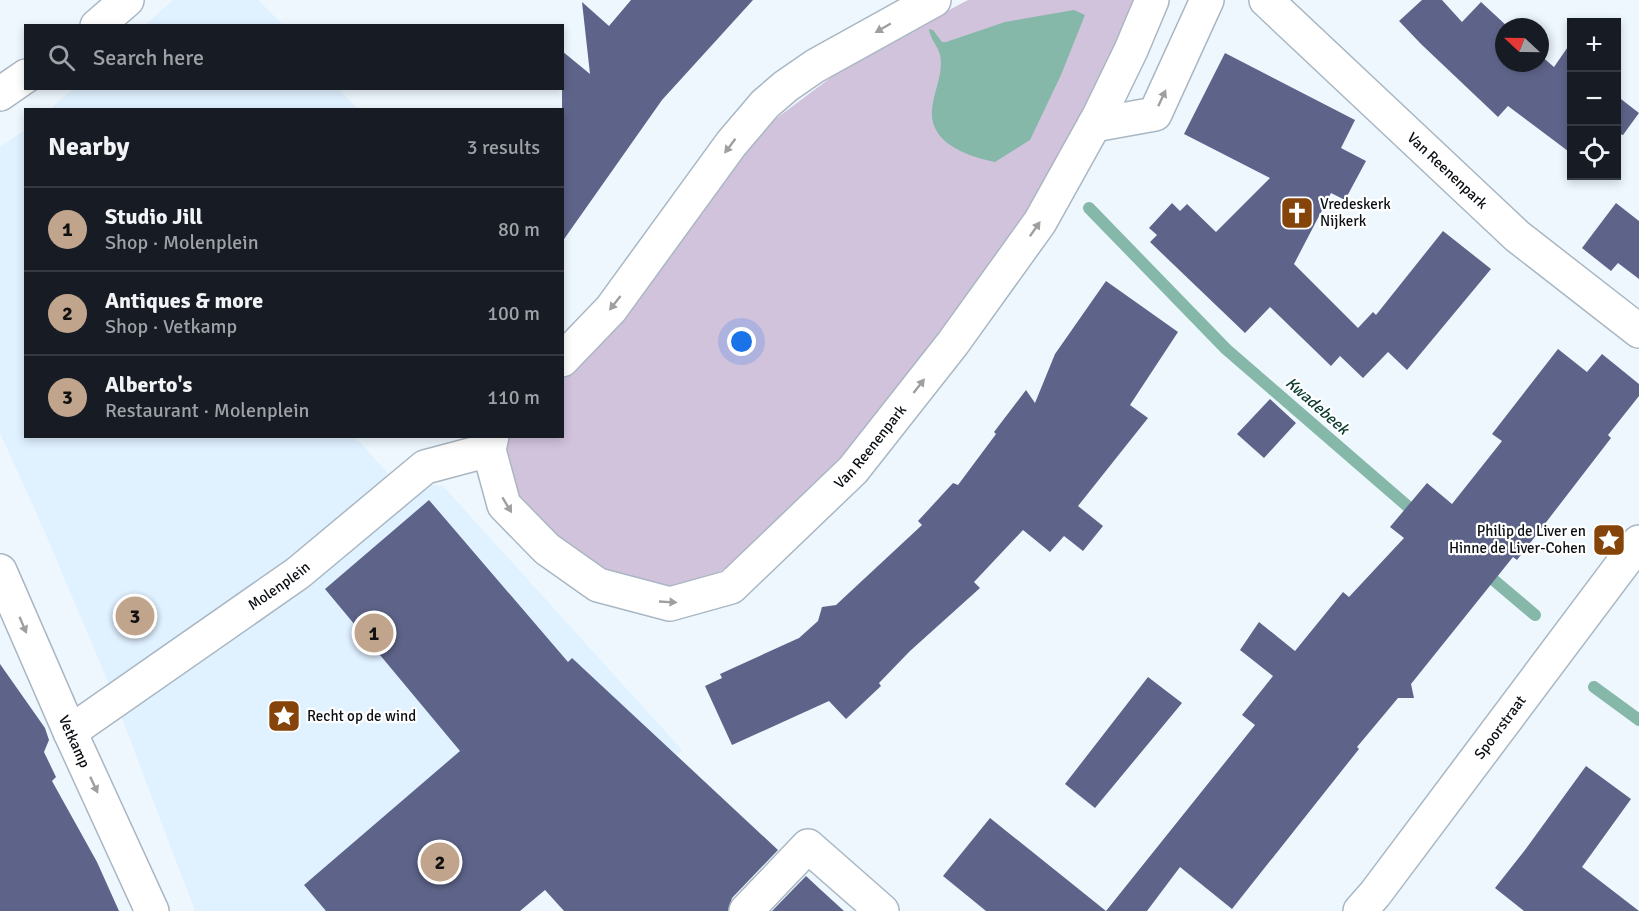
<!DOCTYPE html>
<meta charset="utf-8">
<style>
body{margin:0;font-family:Signika,sans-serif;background:#242831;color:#f1f3f6}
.controls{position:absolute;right:18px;top:18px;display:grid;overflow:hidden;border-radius:0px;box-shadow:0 3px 9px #0003}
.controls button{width:54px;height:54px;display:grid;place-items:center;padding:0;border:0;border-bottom:2px solid #363941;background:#171b24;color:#f1f3f6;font:30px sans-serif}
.compass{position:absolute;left:1495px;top:18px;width:54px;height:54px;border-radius:50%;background:#171b24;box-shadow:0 3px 9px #0003;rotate:292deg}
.you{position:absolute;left:742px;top:342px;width:21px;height:21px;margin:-15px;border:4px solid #fff;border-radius:50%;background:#1a73e8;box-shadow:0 0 0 9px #1a73e833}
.badge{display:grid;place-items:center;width:39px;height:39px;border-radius:50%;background:#c0a48c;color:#111;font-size:20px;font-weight:700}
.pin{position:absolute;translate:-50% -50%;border:3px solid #fff;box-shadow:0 2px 6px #0006}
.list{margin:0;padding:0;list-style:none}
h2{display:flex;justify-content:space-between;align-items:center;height:78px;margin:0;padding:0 24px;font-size:26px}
h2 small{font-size:20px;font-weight:400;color:#9ea1a6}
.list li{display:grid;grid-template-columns:39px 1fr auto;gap:18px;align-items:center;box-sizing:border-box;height:84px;padding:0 24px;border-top:2px solid #363941}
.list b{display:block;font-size:22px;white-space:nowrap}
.list p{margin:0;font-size:20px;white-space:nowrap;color:#9ea1a6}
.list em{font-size:20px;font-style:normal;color:#9ea1a6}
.icon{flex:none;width:33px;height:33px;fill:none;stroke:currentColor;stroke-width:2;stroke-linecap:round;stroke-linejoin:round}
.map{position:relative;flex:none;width:1639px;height:911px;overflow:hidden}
.search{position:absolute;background:#171b24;box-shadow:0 3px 9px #0003;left:24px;top:24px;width:540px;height:66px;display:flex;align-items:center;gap:15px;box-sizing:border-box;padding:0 21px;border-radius:0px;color:#9ea1a6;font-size:22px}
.panel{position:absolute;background:#171b24;box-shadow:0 3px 9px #0003;left:24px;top:108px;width:540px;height:330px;border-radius:0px}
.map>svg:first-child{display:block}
.built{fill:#e0f1ff}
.green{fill:#d2c3dd}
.water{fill:#85b8a8}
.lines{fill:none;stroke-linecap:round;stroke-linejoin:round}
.stream{stroke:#85b8a8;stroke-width:12}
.building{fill:#5e6489}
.minor-casing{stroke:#a9b7c3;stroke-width:36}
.minor{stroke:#fff;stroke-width:33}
.oneway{fill:#9d9fa1}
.labels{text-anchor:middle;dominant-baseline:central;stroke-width:4.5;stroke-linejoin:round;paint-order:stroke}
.street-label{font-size:15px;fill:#0b0f13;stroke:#fff}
.poi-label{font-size:15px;fill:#0b0f13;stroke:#fff;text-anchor:start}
.water-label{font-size:16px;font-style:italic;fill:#0b3a2f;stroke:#fff}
</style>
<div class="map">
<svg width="1639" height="911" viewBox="0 0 1639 911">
<rect width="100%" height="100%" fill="#eef7fe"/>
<path class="built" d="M173 0H258L283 25H145Z
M74 88 339 89 358 109H50Z
M25 130 26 436 355 437 393 479 443 486 682 750 618 810 519 911H195L109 684 44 530 0 433V147Z"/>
<path class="green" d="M968 0H1137L1050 187 872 433 745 556 695 587 655 595 585 581 521 523 501 450 507 437 562 436 563 377 758 132 857 58Z"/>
<path class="water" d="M1074 10 1085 15 1061 75 1030 140 995 162C970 157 929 144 932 110 933 92 944 74 940 55 938 46 930 39 929 29L933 30 942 42H946L1005 22Z"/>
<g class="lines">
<path class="stream" d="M1089 208 1226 349 1420 517
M1483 571 1535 615
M1594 687 1639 720"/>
</g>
<path class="building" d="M631 0H753L662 100 562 242V51L590 74 582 2 609 26Z
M1422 0H1442L1462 22 1481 2 1508 27H1504V63H1540V55L1554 67 1572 41V154L1508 106 1498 117 1421 44 1399 21Z
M1225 53 1355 120 1341 148 1366 161 1345 200 1331 193 1294 264 1358 328 1373 312 1376 315 1443 231 1491 269 1407 370 1388 352 1363 378 1340 356 1331 366 1270 307 1245 333 1150 242 1157 235 1149 228 1172 203 1180 211 1187 204 1216 232 1270 178 1184 134Z
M1617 96 1639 113 1623 135 1619 134 1617 137Z
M1616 203 1639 221V279L1618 263 1611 271 1582 248Z
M1106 281 1178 332 1130 405 1148 418 1078 506 1103 526 1083 551 1064 536 1050 552 1023 530 974 582 980 588 910 651 879 683 881 686 846 719 829 701 732 745 705 686 722 678 720 674 799 638 818 621 822 607 836 605 922 525 918 521 953 483 958 485 996 434 994 432 1026 390 1035 403 1055 354Z
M1558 349 1587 372 1602 354 1639 384V396L1608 435 1611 438 1517 560 1513 557 1411 684 1414 698H1398L1357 747 1359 749 1232 909 1180 867 1147 911H1106L1255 725 1242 715 1273 676 1240 650 1259 622 1295 651 1343 592 1349 597 1404 538 1390 527 1427 483 1452 504 1502 441 1492 434Z
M1270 399 1296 423 1264 458 1237 434Z
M429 500 568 662 572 658 778 850 732 898 728 911H564L545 890 520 911H326L304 885 460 751 325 589Z
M0 664 45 728 49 740 44 752 56 777 52 781 97 862 119 911H0Z
M1148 677 1182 703 1095 808 1065 784Z
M1586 766 1631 799 1582 867 1639 911H1524L1495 888 1525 850Z
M990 818 1106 911H986L943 876Z
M806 876 821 890 844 911H772Z"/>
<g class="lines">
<defs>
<g id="minor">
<path id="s1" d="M1266 0 1517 236 1639 331"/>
<path d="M97 26 127 0"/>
<path d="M0 94 26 76"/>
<path d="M1094 125 1155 114 1207 0"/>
<path d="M562 360 611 309 731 144 765 104 786 86 815 66 934 0"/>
<path id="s2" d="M492 436 489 450 504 505 547 549 598 585 670 604 731 587 853 470 953 343 1040 222 1099 116 1131 50 1152 0"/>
<path id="s3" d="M0 571 70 732 152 911"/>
<path id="s4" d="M70 732 298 573 425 467 489 450"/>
<path d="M746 911 808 846 882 911"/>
<path id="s5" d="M1360 911 1375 894 1639 542"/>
</g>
</defs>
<use href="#minor" class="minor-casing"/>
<use href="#minor" class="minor"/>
</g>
<defs><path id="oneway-solid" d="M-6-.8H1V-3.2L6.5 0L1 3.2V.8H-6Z" transform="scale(1.5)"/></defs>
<g class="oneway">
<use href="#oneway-solid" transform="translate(883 28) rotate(150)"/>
<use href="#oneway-solid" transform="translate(1162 98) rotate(-65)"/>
<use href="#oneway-solid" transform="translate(730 146) rotate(127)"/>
<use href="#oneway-solid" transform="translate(1035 229) rotate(-55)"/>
<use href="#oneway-solid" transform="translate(615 303) rotate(128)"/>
<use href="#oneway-solid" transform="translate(919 386) rotate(-52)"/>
<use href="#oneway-solid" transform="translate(507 505) rotate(59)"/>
<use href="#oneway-solid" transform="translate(668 602) rotate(3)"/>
<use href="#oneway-solid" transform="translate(23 625) rotate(67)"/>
<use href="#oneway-solid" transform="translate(94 785) rotate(65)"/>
</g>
<defs>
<symbol id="church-square" viewBox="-11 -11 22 22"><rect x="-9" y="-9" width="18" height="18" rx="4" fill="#84440a" stroke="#fff"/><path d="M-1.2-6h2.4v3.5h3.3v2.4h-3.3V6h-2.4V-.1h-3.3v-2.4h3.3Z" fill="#fff"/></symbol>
<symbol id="sight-square" viewBox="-11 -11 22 22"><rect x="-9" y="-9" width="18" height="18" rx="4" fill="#84440a" stroke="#fff"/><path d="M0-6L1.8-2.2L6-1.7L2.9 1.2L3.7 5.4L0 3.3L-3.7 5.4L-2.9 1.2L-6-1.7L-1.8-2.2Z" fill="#fff"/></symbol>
</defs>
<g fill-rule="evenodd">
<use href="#church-square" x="1278" y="194" width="38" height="38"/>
<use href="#sight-square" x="1590" y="521" width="38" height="38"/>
<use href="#sight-square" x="265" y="697" width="38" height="38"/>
</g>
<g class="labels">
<g class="street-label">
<text stroke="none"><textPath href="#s1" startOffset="249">Van Reenenpark</textPath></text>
<text stroke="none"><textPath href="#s2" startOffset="531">Van Reenenpark</textPath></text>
<text stroke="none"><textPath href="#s4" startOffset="255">Molenplein</textPath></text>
<text stroke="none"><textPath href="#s5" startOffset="231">Spoorstraat</textPath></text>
<text stroke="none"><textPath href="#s3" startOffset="186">Vetkamp</textPath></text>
</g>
<g class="poi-label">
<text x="1320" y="204">Vredeskerk<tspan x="1320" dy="17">Nijkerk</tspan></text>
<text x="1586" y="531" text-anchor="end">Philip de Liver en<tspan x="1586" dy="17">Hinne de Liver-Cohen</tspan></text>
<text x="307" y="716">Recht op de wind</text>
</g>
<g class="water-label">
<text transform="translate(1317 406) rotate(41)">Kwadebeek</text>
</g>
</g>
</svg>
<div class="controls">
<button>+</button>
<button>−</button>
<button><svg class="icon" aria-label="locate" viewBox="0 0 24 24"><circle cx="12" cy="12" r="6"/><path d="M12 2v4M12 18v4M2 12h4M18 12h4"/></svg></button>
</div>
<svg class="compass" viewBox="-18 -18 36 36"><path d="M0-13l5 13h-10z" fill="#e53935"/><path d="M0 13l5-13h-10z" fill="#9ea1a6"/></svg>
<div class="you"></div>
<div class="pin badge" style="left:374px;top:633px">1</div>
<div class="pin badge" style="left:440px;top:862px">2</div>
<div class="pin badge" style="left:135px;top:616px">3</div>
<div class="search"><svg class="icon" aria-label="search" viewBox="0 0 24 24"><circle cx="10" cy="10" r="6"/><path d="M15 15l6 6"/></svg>Search here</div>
<section class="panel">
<h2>Nearby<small>3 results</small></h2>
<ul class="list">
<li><span class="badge">1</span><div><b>Studio Jill</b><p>Shop · Molenplein</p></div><em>80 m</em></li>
<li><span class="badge">2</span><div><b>Antiques &amp; more</b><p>Shop · Vetkamp</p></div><em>100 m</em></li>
<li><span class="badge">3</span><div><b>Alberto's</b><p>Restaurant · Molenplein</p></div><em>110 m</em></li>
</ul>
</section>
</div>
